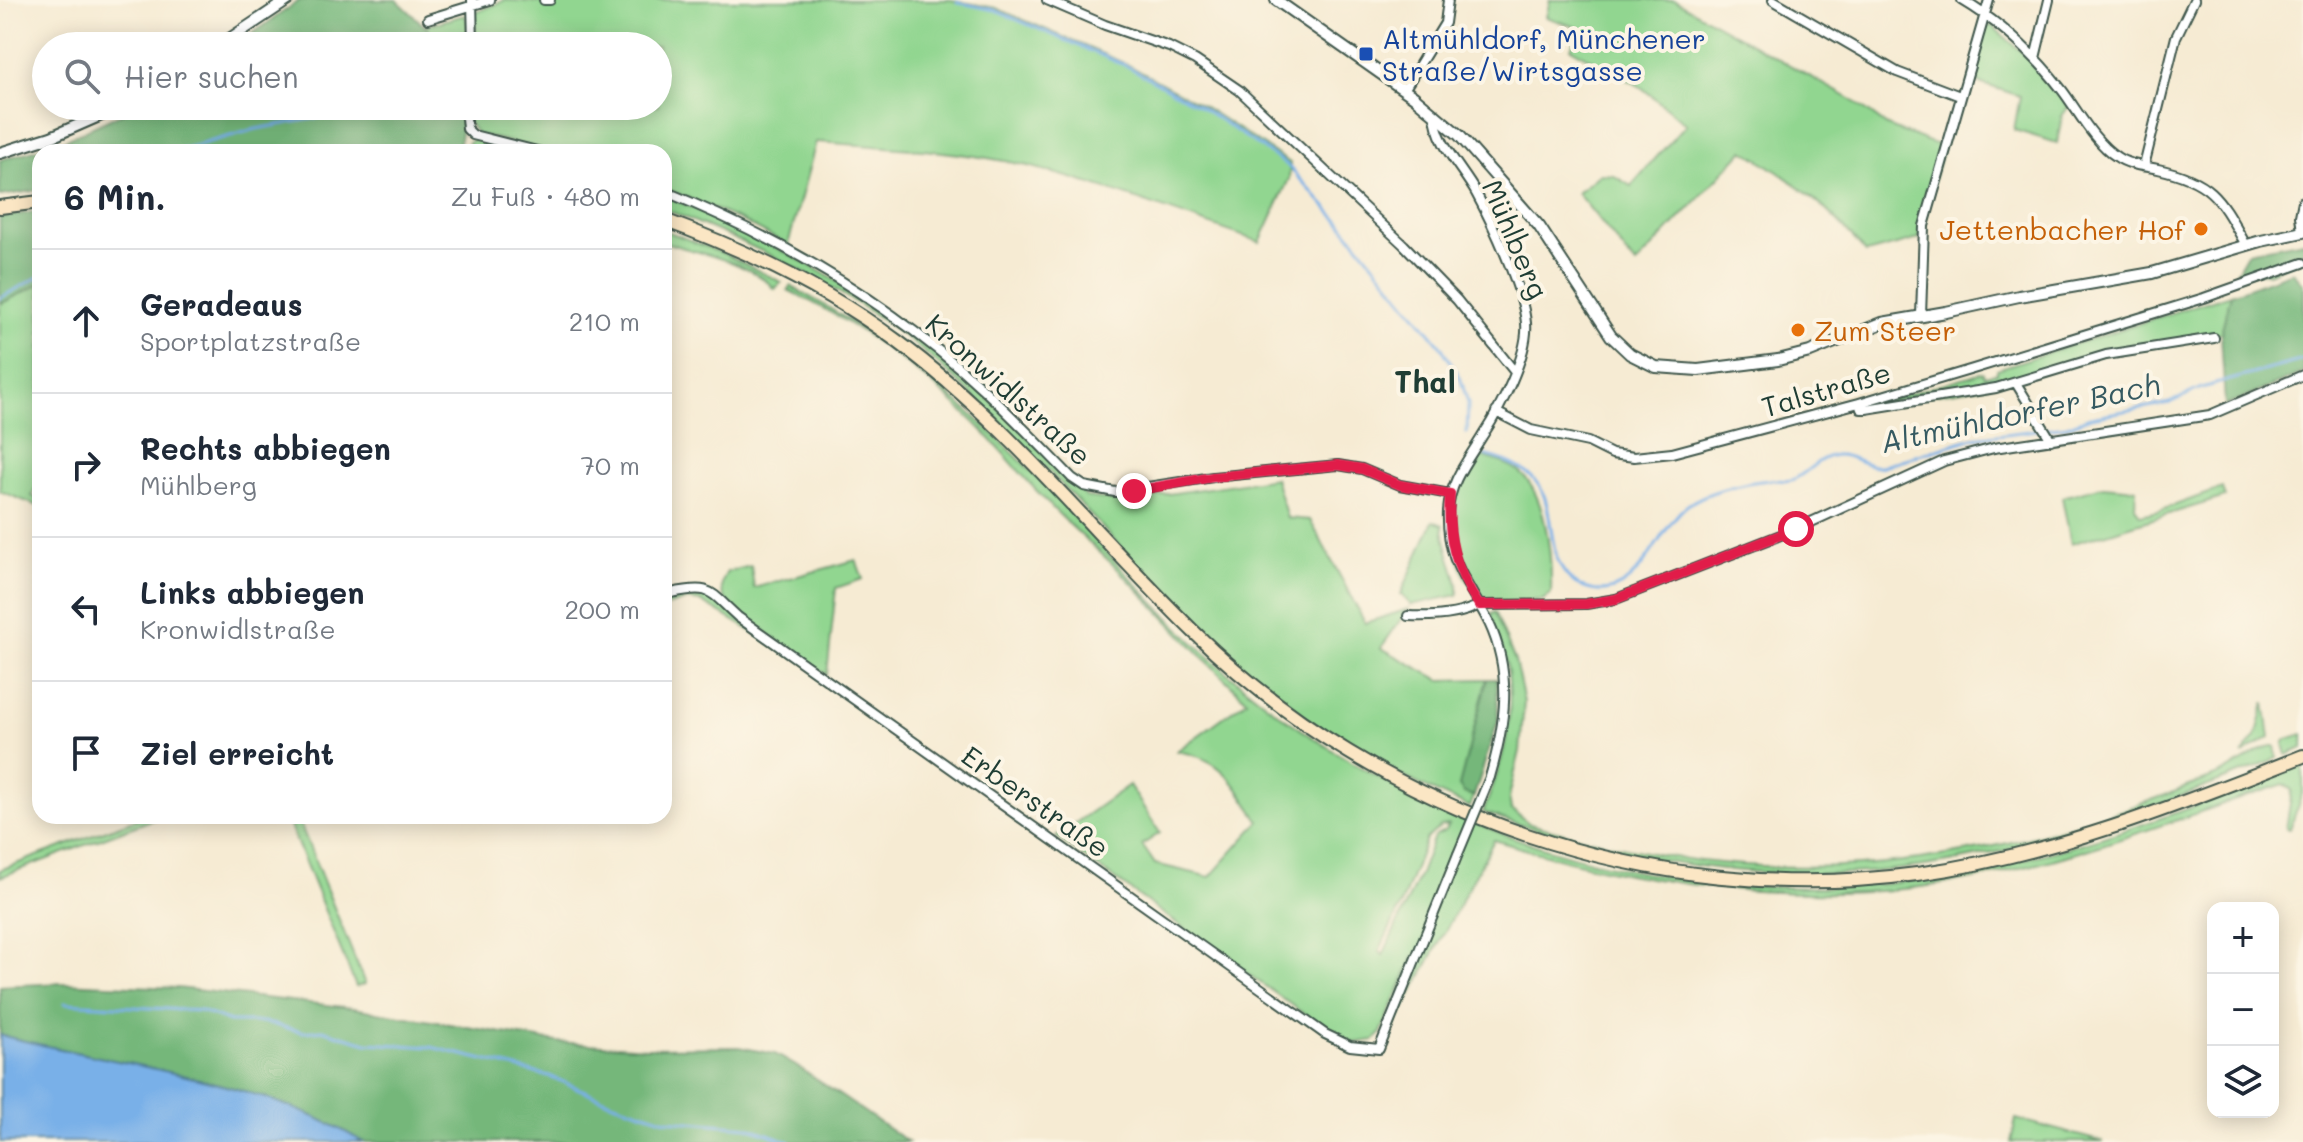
<!DOCTYPE html>
<html lang="de">
<meta charset="utf-8">
<style>
body{margin:0;font-family:Mali,sans-serif;background:#f2f2f3;color:#1f2937}
.controls{position:absolute;right:24px;bottom:24px;display:grid;overflow:hidden;border-radius:16px;box-shadow:0 4px 20px #0003}
.controls button{width:72px;height:72px;display:grid;place-items:center;padding:0;border:0;border-bottom:2px solid #e0e1e3;background:#fff;color:#1f2937;font:40px sans-serif}
.stop{position:absolute;width:24px;height:24px;margin:-18px;border:6px solid #e11d48;border-radius:50%;background:#fff}
.stop.end{background:#e11d48;border-color:#fff;box-shadow:0 2px 8px #0008}
.list{margin:0;padding:0;list-style:none}
h2{display:flex;justify-content:space-between;align-items:center;height:104px;margin:0;padding:0 32px;font-size:34px}
h2 small{font-size:26px;font-weight:400;color:#747a83}
.list li{display:grid;grid-template-columns:52px 1fr auto;gap:24px;align-items:center;box-sizing:border-box;height:144px;padding:0 32px;border-top:2px solid #e0e1e3}
.list b{display:block;font-size:30px;white-space:nowrap}
.list p{margin:0;font-size:26px;white-space:nowrap;color:#747a83}
.list em{font-size:26px;font-style:normal;color:#747a83}
.icon{flex:none;width:44px;height:44px;fill:none;stroke:currentColor;stroke-width:2;stroke-linecap:round;stroke-linejoin:round}
.map{position:relative;flex:none;width:2303px;height:1142px;overflow:hidden}
.search{position:absolute;background:#fff;box-shadow:0 4px 20px #0003;left:32px;top:32px;width:640px;height:88px;display:flex;align-items:center;gap:20px;box-sizing:border-box;padding:0 28px;border-radius:44px;color:#747a83;font-size:30px}
.panel{position:absolute;background:#fff;box-shadow:0 4px 20px #0003;left:32px;top:144px;width:640px;height:680px;border-radius:24px}
.map>svg:first-child{display:block}
.green{fill:#91d690;stroke:#588a62;stroke-width:2;fill-rule:evenodd}
.forest{fill:#74b77a;stroke:#4a7a57;stroke-width:2}
.water{fill:#79b0e8;stroke:#4c768e;stroke-width:2}
.lines{fill:none;stroke-linecap:round;stroke-linejoin:round}
.stream{stroke:#79b0e8;stroke-width:3}
.minor-casing{stroke:#3f574c;stroke-width:12}
.tertiary-casing{stroke:#3f574c;stroke-width:14}
.secondary-casing{stroke:#3f574c;stroke-width:16}
.minor{stroke:#fff;stroke-width:8}
.tertiary{stroke:#fff;stroke-width:10}
.secondary{stroke:#fbe6c4;stroke-width:12}
.minor-bridge-casing{stroke:#3f574c;stroke-width:12;stroke-linecap:butt}
.minor-bridge{stroke:#fff;stroke-width:8}
.route{stroke:#e11d48;stroke-width:10}
.transit-dot{fill:#1a4fb4;stroke:#fcf5e5;stroke-width:3}
.food-dot{fill:#e8710a;stroke:#fcf5e5;stroke-width:3}
.labels{text-anchor:middle;dominant-baseline:central;stroke-width:8;stroke-linejoin:round;paint-order:stroke}
.transit-label{font-size:28px;fill:#164399;stroke:#fcf5e5;text-anchor:start}
.food-label{font-size:28px;fill:#c56008;stroke:#fcf5e5;text-anchor:end}
.street-label{font-size:28px;fill:#1f3d34;stroke:#fcf5e5}
.neighbourhood-label{font-size:30px;font-weight:bold;fill:#1f3d34;stroke:#fcf5e5}
.water-label{font-size:30px;font-style:italic;fill:#365a61;stroke:#fcf5e5}
</style>
<div class="map">
<svg width="2303" height="1142" viewBox="0 0 2303 1142">
<rect width="100%" height="100%" fill="#fcf5e5"/>
<filter id="ink" filterUnits="userSpaceOnUse"><feTurbulence type="fractalNoise" baseFrequency=".0125" numOctaves="2"/><feDisplacementMap in="SourceGraphic" scale="16" xChannelSelector="R" yChannelSelector="G"/><feConvolveMatrix kernelMatrix="1 2 1 2 8 2 1 2 1" color-interpolation-filters="sRGB"/></filter>
<filter id="wash" filterUnits="userSpaceOnUse"><feTurbulence type="fractalNoise" baseFrequency=".006" numOctaves="4" result="noise"/><feDisplacementMap in="SourceGraphic" scale="32" xChannelSelector="R" yChannelSelector="G"/><feGaussianBlur stdDeviation="1.8" result="paint"/><feColorMatrix in="noise" values="0 0 0 0 0 0 0 0 0 0 0 0 0 0 0 0 0 1.4 0 .05"/><feComposite in="paint" operator="in"/></filter>
<g filter="url(#wash)">
<rect width="100%" height="100%" fill="#f6ebd3"/>
<path class="green" d="M505 0 549 3 564 0H951L996 8 1128 65 1200 104 1290 163 1289 179 1260 242C1183 216 1106 186 1028 166 958 150 887 147 816 142L788 245 740 220 664 188V152H551L477 134 468 122 467 106H658V46H476L475 13Z
M1550 0H1674L1852 100 1887 126 1943 147 1923 216 1919 239 1866 253C1829 207 1794 181 1744 150L1636 265 1577 193 1600 174 1613 175 1631 186 1686 124 1641 87 1571 48 1579 28 1546 17Z
M465 15 471 39 457 32 433 34 425 26Z
M1991 25 2031 60 2069 106 2062 116 2057 143 2014 130 2020 96 1970 80 1984 28Z
M474 139 532 152H467L469 142Z
M664 195C755 235 845 278 923 341 982 388 1034 443 1086 497L1121 501 1275 478 1287 518 1310 520 1365 623 1408 609 1381 648 1440 680 1487 679 1464 793 1474 796 1470 807C1398 777 1327 739 1267 689 1142 584 1044 451 918 347 842 285 754 245 664 209Z
M664 230 727 255 781 282 775 289C749 261 700 254 664 242Z
M40 284V478L32 496 40 500V507L0 491V304Z
M790 286C872 329 946 387 1012 452 1078 517 1137 590 1205 653 1403 835 1680 921 1946 876 2068 855 2188 810 2303 765V791L2290 829H2286L2292 790 2284 784C2190 814 2097 851 2001 873 1830 912 1659 891 1494 840L1381 1051 1414 955 1380 1035 1374 1040 1354 1043 1325 1029 1056 837 1129 785 1160 833 1142 845 1155 864 1210 877 1260 821C1233 784 1226 759 1177 751L1247 700C1205 662 1168 620 1128 579 1108 559 1087 541 1066 521 1034 491 1007 455 975 423 921 370 857 323 788 290ZM1449 825 1446 830 1436 835 1433 839 1420 874 1383 955 1379 951 1401 905 1426 839 1441 826Z
M2231 294 2221 333 2129 345 2096 352 1987 386 1874 404 1983 372 1984 376 1997 373V369Z
M1478 455C1490 459 1504 462 1514 468 1547 487 1552 559 1551 593L1543 600C1527 600 1503 605 1487 599 1458 590 1446 517 1454 492 1459 478 1468 465 1478 455Z
M2103 486 2136 489 2135 507 2140 515 2159 511 2222 488 2225 497 2071 544 2062 497Z
M1433 521 1443 525C1443 549 1460 574 1458 595L1411 605 1401 594Z
M856 560 863 579 836 588 827 675 732 608C721 597 718 585 727 572L751 566 754 588Z
M680 592 703 593 712 598 766 640 702 602 685 600 664 607V597Z
M1495 612 1515 661 1524 702 1520 751 1509 797 1511 809 1530 824C1592 841 1656 857 1720 863 1825 873 1931 863 2033 837 2097 820 2161 798 2223 773 2237 767 2263 744 2275 746L2277 757 2270 762C2156 807 2039 850 1917 867 1769 887 1622 862 1483 812 1503 764 1517 714 1506 661 1502 645 1493 630 1491 614Z
M2265 703 2270 737 2242 755 2256 737Z
M2303 734V748L2287 755 2284 744 2287 739Z
M144 816H162L0 877V870Z
M286 816H297L365 984 356 987Z
M2016 1119 2103 1142H2011Z"/>
<path class="forest" d="M300 0H397L433 34 465 32 471 39 470 46H235Z
M138 106H464L463 124 457 152H40V190L0 196V160L58 143Z
M40 211V284L0 304V217Z
M2303 241V258L2269 273 2237 271 2248 252Z
M2292 272 2303 284V373L2225 406 2221 333 2231 294Z
M1487 679H1497L1498 721 1474 796 1464 793 1459 786Z
M62 983 178 988 353 1008 557 1042 647 1048 739 1047 775 1054 803 1070 908 1142H363C255 1077 120 1066 0 1035V986Z"/>
<path class="water" d="M0 1035C120 1066 255 1077 363 1142H0Z"/>
<g class="lines">
<path class="stream" d="M957 2 994 10 1127 66 1199 106 1286 164 1339 221 1440 345 1460 377 1468 403 1467 433
M172 152 256 129 333 115 358 106
M0 298 40 276
M1485 455C1506 460 1530 469 1541 489 1557 519 1544 570 1582 587 1635 610 1654 534 1684 508 1702 492 1745 482 1770 480 1778 479 1787 483 1794 479 1809 472 1818 457 1836 455 1853 454 1865 468 1883 466L1973 438 2067 426 2090 417 2170 403 2201 388 2303 360
M65 1003 201 1011 230 1022H263L303 1032 322 1030 367 1043 431 1047 549 1076 608 1101 666 1120 748 1127 790 1142"/>
</g>
</g>
<g filter="url(#ink)">
<g class="lines">
<defs>
<path id="minor" d="M472 0 473 46
M544 0H550
M1047 0 1105 25 1169 47 1195 60 1239 90 1404 245 1457 300 1514 371
M1773 0 1897 72 1960 96
M1962 0C2001 23 2034 54 2062 90 2078 111 2094 142 2117 157 2128 165 2144 166 2158 169 2213 181 2220 199 2246 245
M428 19 490 0
M2035 58 2049 0
M1404 90 1445 23 1448 0
M465 106 467 129 473 135 541 152
M1435 114C1436 143 1462 168 1476 193 1493 224 1523 289 1526 323 1529 354 1500 409 1483 435 1468 460 1450 481 1448 511 1446 563 1468 581 1489 623 1513 674 1505 725 1490 777
M2144 166 2176 37 2194 0
M664 191C782 239 892 304 985 391 1015 419 1043 448 1072 478L1084 486 1115 492 1213 477 1338 465 1362 469 1400 485 1450 494
M2302 232 2300 216 2303 201
M1921 316 1924 226 1989 0
M2016 383 2051 440
M1859 403 1861 409H1866L1996 388 2106 355 2214 338
M1496 412 1531 430 1588 442 1612 454 1634 457 1672 453 1859 403 1973 369 2204 298 2303 263
M671 593C712 584 709 591 738 617L1325 1034 1350 1046 1379 1049 1458 854
M1408 616C1430 617 1459 616 1479 605L1586 604 1616 599 1796 529 1944 461 1994 448 2210 415 2303 375"/>
<path id="tertiary" d="M1276 0 1414 97 1459 135 1539 226 1611 336 1630 354 1656 367 1698 370 1778 360 1810 352 1882 323 1946 312 2019 296 2152 273 2261 241 2303 232
M219 46 288 0
M0 153 51 137 122 106"/>
<path id="secondary" d="M0 207 40 202
M664 220C746 250 827 289 897 341 1008 423 1095 535 1193 631 1381 816 1654 909 1917 874 2050 856 2179 805 2303 756"/>
</defs>
<use href="#minor" class="minor-casing"/>
<use href="#tertiary" class="tertiary-casing"/>
<use href="#secondary" class="secondary-casing"/>
<use href="#minor" class="minor"/>
<use href="#tertiary" class="tertiary"/>
<use href="#secondary" class="secondary"/>
<defs>
<path id="minor-bridge" d="M1458 854 1490 777"/>
</defs>
<use href="#minor-bridge" class="minor-bridge-casing"/>
<use href="#minor-bridge" class="minor-bridge"/>
</g>
</g>
<g class="lines" filter="url(#ink)">
<path class="route" d="M1134 491 1213 477 1338 465 1362 469 1400 485 1450 494C1447 536 1455 570 1479 605L1586 604 1616 599 1796 529"/>
</g>
<rect class="transit-dot" x="1358" y="46" width="16" height="16" rx="4"/>
<g class="food-dot">
<circle cx="2201" cy="229" r="8"/>
<circle cx="1798" cy="330" r="8"/>
</g>
<g class="labels">
<g class="transit-label">
<text x="1382" y="38">Altmühldorf, Münchener<tspan x="1382" dy="32">Straße/Wirtsgasse</tspan></text>
</g>
<g class="food-label">
<text x="2185" y="229">Jettenbacher Hof</text>
<text x="1814" y="330" text-anchor="start">Zum Steer</text>
</g>
<g class="street-label">
<text transform="translate(1516 239) rotate(67)">Mühlberg</text>
<text transform="translate(1009 389) rotate(42)">Kronwidlstraße</text>
<text transform="translate(1826 389) rotate(-16)">Talstraße</text>
<text transform="translate(1036 801) rotate(35)">Erberstraße</text>
</g>
<g class="neighbourhood-label">
<text x="1425" y="381">Thal</text>
</g>
<g class="water-label">
<text transform="translate(2020 412) rotate(-12)">Altmühldorfer Bach</text>
</g>
</g>
</svg>
<div class="controls">
<button>+</button>
<button>−</button>
<button><svg class="icon" aria-label="layers" viewBox="0 0 24 24"><path d="M12 4l9 5-9 5-9-5zM3 14l9 5 9-5"/></svg></button>
</div>
<div class="stop" style="left:1796px;top:529px"></div>
<div class="stop end" style="left:1134px;top:491px"></div>
<div class="search"><svg class="icon" aria-label="search" viewBox="0 0 24 24"><circle cx="10" cy="10" r="6"/><path d="M15 15l6 6"/></svg>Hier suchen</div>
<section class="panel">
<h2>6 Min.<small>Zu Fuß · 480 m</small></h2>
<ul class="list">
<li><svg class="icon" aria-label="ahead" viewBox="0 0 24 24"><path d="M12 20V5M6 11l6-6 6 6"/></svg><div><b>Geradeaus</b><p>Sportplatzstraße</p></div><em>210 m</em></li>
<li><svg class="icon" aria-label="right" viewBox="0 0 24 24"><path d="M7 20v-9h11M14 6l5 5-5 5"/></svg><div><b>Rechts abbiegen</b><p>Mühlberg</p></div><em>70 m</em></li>
<li><svg class="icon" aria-label="left" viewBox="0 0 24 24"><path d="M17 20v-9H6M10 6l-5 5 5 5"/></svg><div><b>Links abbiegen</b><p>Kronwidlstraße</p></div><em>200 m</em></li>
<li><svg class="icon" aria-label="arrive" viewBox="0 0 24 24"><path d="M6 21V4h12l-3 4 3 4H6"/></svg><div><b>Ziel erreicht</b></div></li>
</ul>
</section>
</div>
